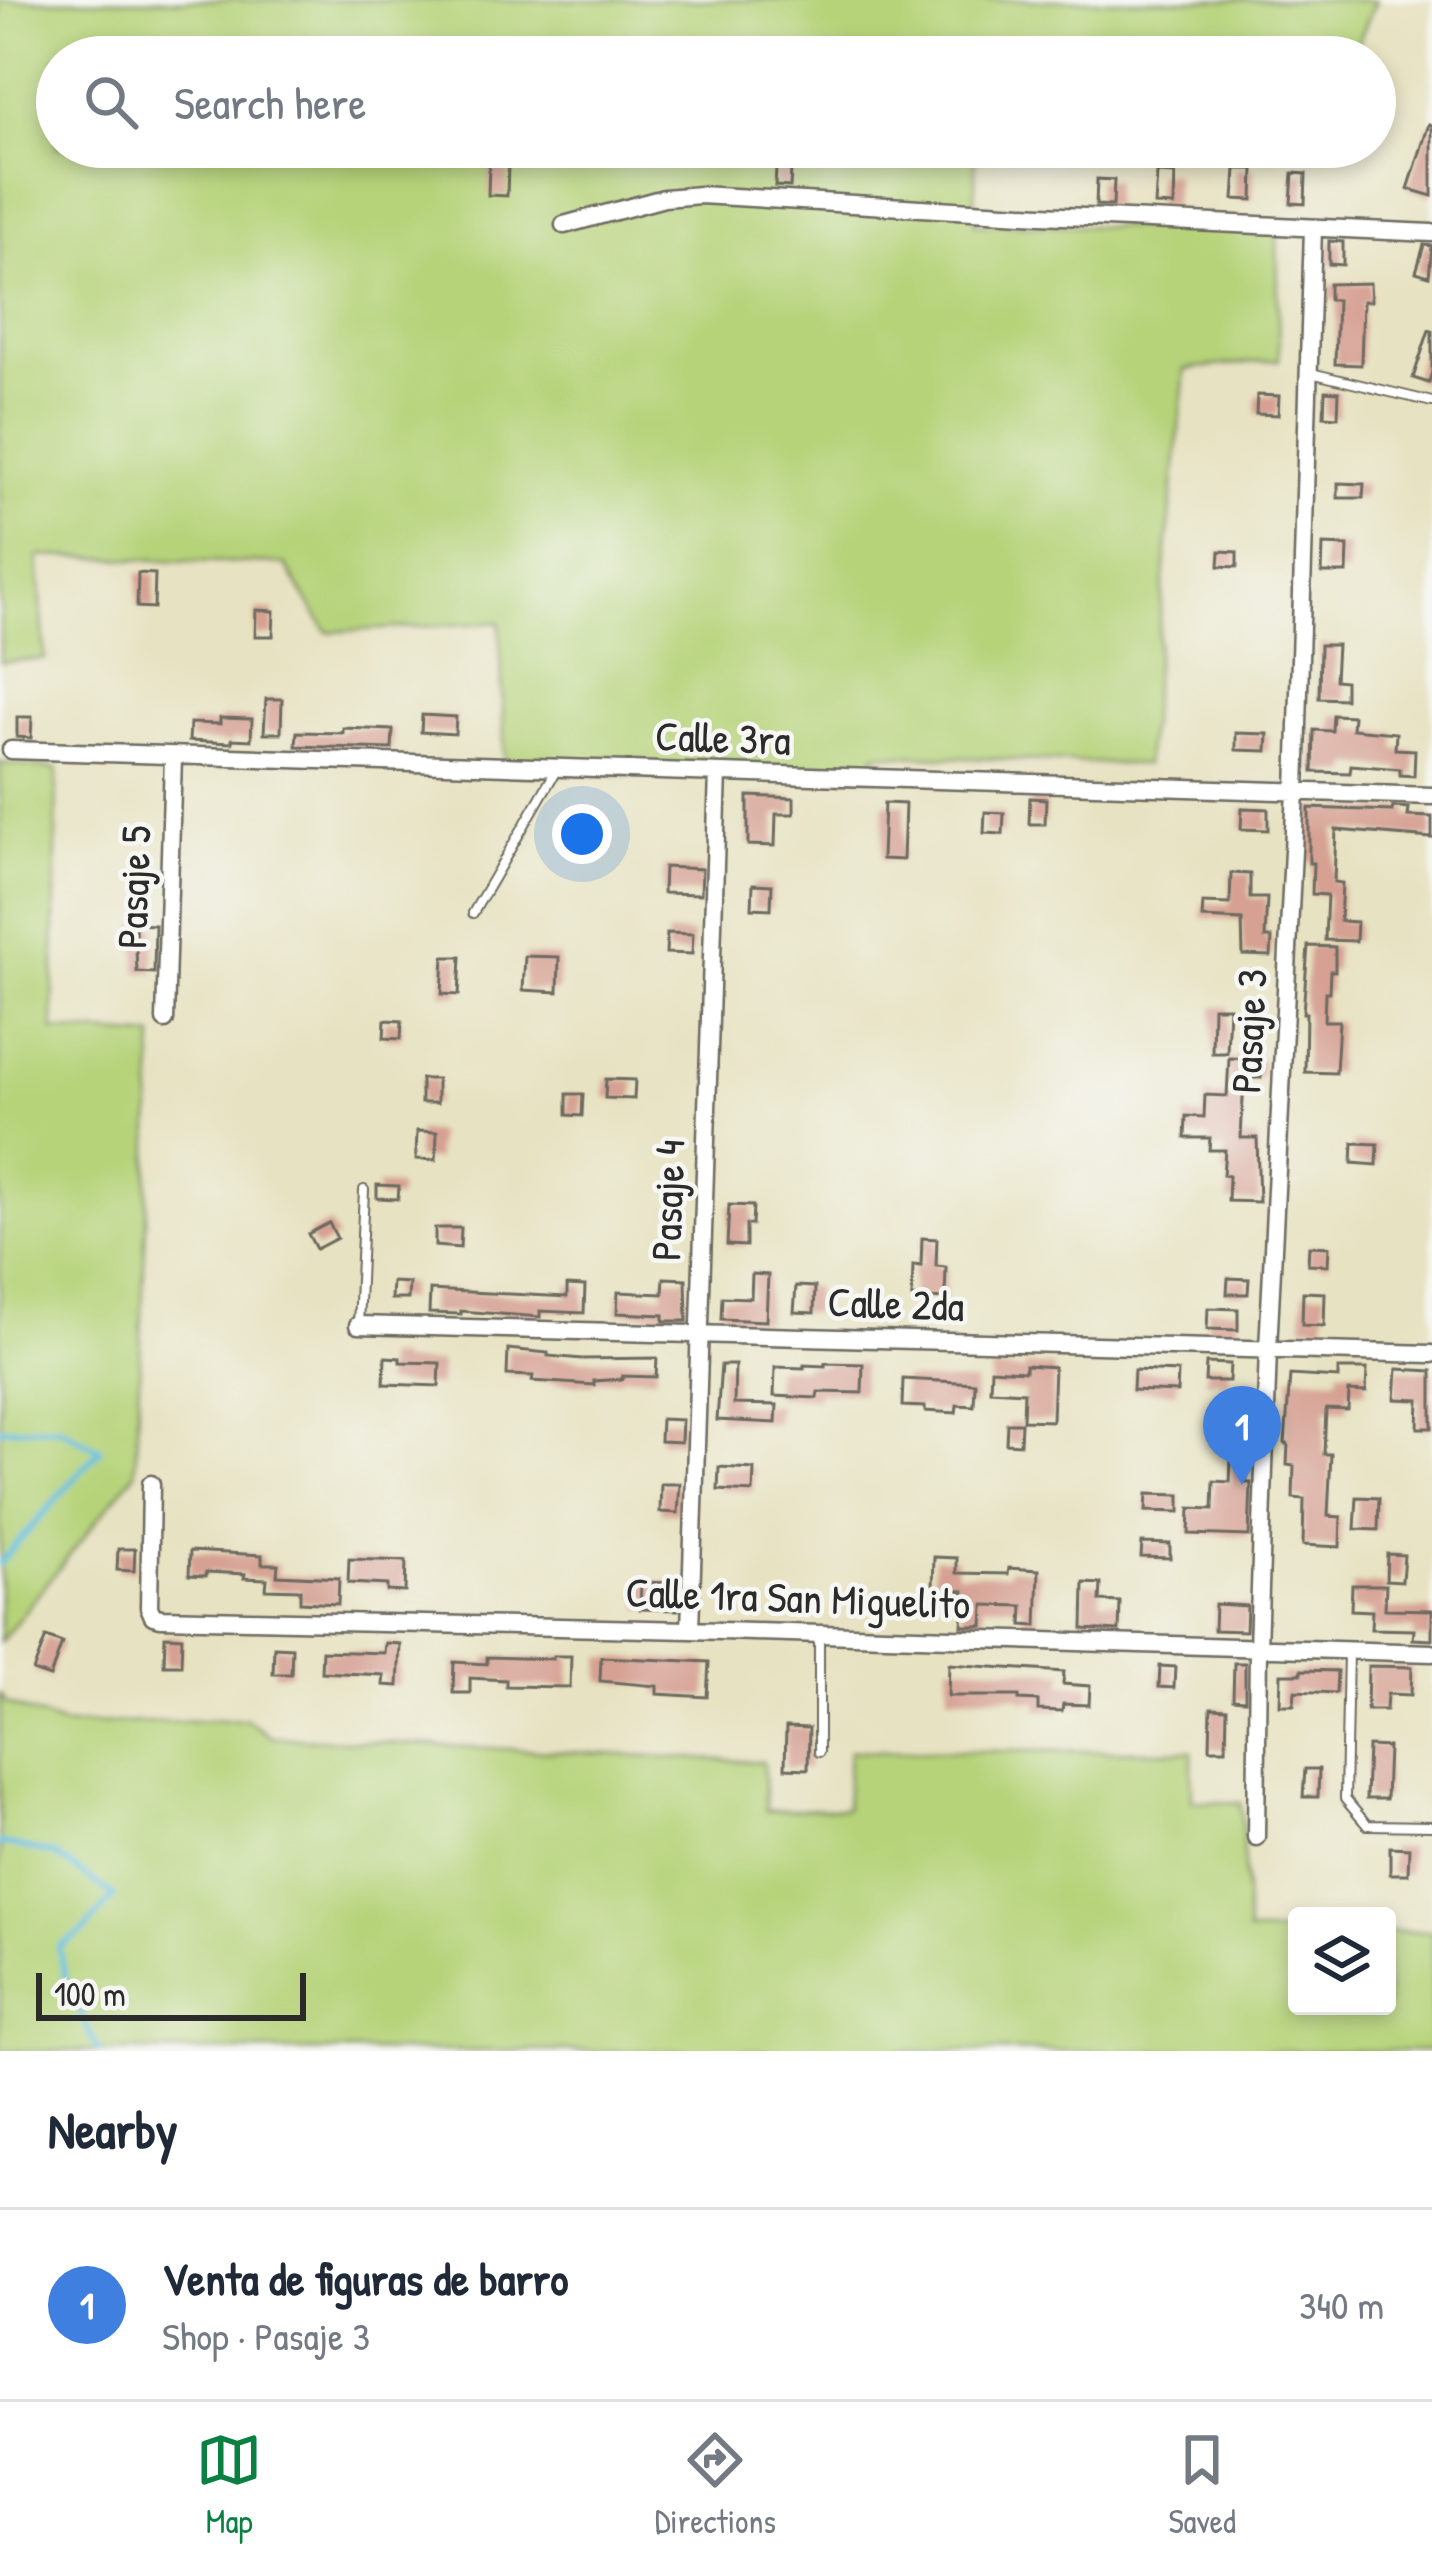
<!DOCTYPE html>
<meta charset="utf-8">
<style>
body{margin:0;font-family:"Patrick Hand",sans-serif;background:#f2f2f3;color:#1f2937}
.controls{position:absolute;right:36px;bottom:36px;display:grid;overflow:hidden;border-radius:12px;box-shadow:0 6px 18px #0003}
.controls button{width:108px;height:108px;display:grid;place-items:center;padding:0;border:0;border-bottom:3px solid #e0e1e3;background:#fff;color:#1f2937;font:60px sans-serif}
.scale{position:absolute;left:36px;bottom:30px;width:270px;box-sizing:border-box;padding-left:12px;border:6px solid #2b2b2b;border-top:0;font-size:33px;line-height:42px;white-space:nowrap;color:#2b2b2b;-webkit-text-stroke:9px #f6f6f2;paint-order:stroke}
.you{position:absolute;left:582px;top:834px;width:42px;height:42px;margin:-30px;border:9px solid #fff;border-radius:50%;background:#1a73e8;box-shadow:0 0 0 18px #1a73e833}
.badge{display:grid;place-items:center;width:78px;height:78px;border-radius:50%;background:#0b8043;color:#fff;font-size:39px;font-weight:700}
.pin{position:absolute;translate:-50% -99px;filter:drop-shadow(0 3px 6px #0008)}
.pin::after{content:'';position:absolute;top:63px;width:42px;height:36px;background:inherit;clip-path:polygon(0 0,100% 0,50% 100%)}
.list{margin:0;padding:0;list-style:none}
h2{display:flex;justify-content:space-between;align-items:center;height:156px;margin:0;padding:0 48px;font-size:51px}
h2 small{font-size:39px;font-weight:400;color:#747a83}
.list li{display:grid;grid-template-columns:78px 1fr auto;gap:36px;align-items:center;box-sizing:border-box;height:192px;padding:0 48px;border-top:3px solid #e0e1e3}
.list b{display:block;font-size:45px;white-space:nowrap}
.list p{margin:0;font-size:39px;white-space:nowrap;color:#747a83}
.list em{font-size:39px;font-style:normal;color:#747a83}
.icon{flex:none;width:66px;height:66px;fill:none;stroke:currentColor;stroke-width:2;stroke-linecap:round;stroke-linejoin:round}
.map{position:relative;flex:none;width:1432px;height:2051px;overflow:hidden}
.search{position:absolute;background:#fff;box-shadow:0 6px 18px #0003;left:36px;right:36px;top:36px;height:132px;display:flex;align-items:center;gap:30px;box-sizing:border-box;padding:0 42px;border-radius:66px;color:#747a83;font-size:45px}
.sheet{height:348px;background:#fff}
nav{display:flex;justify-content:space-around;align-items:center;box-sizing:border-box;height:168px;border-top:3px solid #e0e1e3;background:#fff;font-size:33px;color:#747a83}
nav a{display:grid;justify-items:center;gap:6px}
nav .on{color:#0b8043}
.map>svg:first-child{display:block}
.green{fill:#b6d379;stroke:#707f52;stroke-width:3}
.lines{fill:none;stroke-linecap:round;stroke-linejoin:round}
.stream{stroke:#60bdde;stroke-width:6}
.building{fill:#d6a093}
.service-casing{stroke:#6d6b60;stroke-width:12}
.minor-casing{stroke:#6d6b60;stroke-width:21}
.service{stroke:#fff;stroke-width:8}
.minor{stroke:#fff;stroke-width:16}
.labels{text-anchor:middle;dominant-baseline:central;stroke-width:9;stroke-linejoin:round;paint-order:stroke}
.street-label{font-size:42px;fill:#2b2b2b;stroke:#f6f6f2}
</style>
<div class="map">
<svg width="1432" height="2051" viewBox="0 0 1432 2051">
<rect width="100%" height="100%" fill="#f6f6f2"/>
<filter id="ink" filterUnits="userSpaceOnUse"><feTurbulence type="fractalNoise" baseFrequency=".00833" numOctaves="2"/><feDisplacementMap in="SourceGraphic" scale="24" xChannelSelector="R" yChannelSelector="G"/><feConvolveMatrix kernelMatrix="1 2 1 2 8 2 1 2 1" color-interpolation-filters="sRGB"/></filter>
<filter id="wash" filterUnits="userSpaceOnUse"><feTurbulence type="fractalNoise" baseFrequency=".004" numOctaves="4" result="noise"/><feDisplacementMap in="SourceGraphic" scale="48" xChannelSelector="R" yChannelSelector="G"/><feGaussianBlur stdDeviation="2.7" result="paint"/><feColorMatrix in="noise" values="0 0 0 0 0 0 0 0 0 0 0 0 0 0 0 0 0 1.4 0 .05"/><feComposite in="paint" operator="in"/></filter>
<g filter="url(#wash)">
<rect width="100%" height="100%" fill="#e7e2c1"/>
<path class="green" d="M0 0H1376L1352 57H57V147H975V224L1277 230 1279 360 1185 369 1145 765 875 754V776L505 773 500 622 327 632 285 564 38 556 45 659 0 662Z
M0 763 57 769 53 1030 154 1037 135 1473 0 1642Z
M0 1692 6 1703 63 1725 246 1719 271 1737 763 1762 766 1811 846 1808 849 1751H1192V1801L1241 1803 1247 1933H1297V2006H1387V1932L1432 1931V2051H0Z"/>
<g class="lines">
<path class="stream" d="M0 1429 57 1427 100 1450 0 1563
M0 1843 53 1854 114 1896 83 1932 59 1947 66 1982 98 2051"/>
</g>
<g id="blocks">
<path class="building" d="M1429 124 1432 125V196L1408 189Z
M777 152H792L790 187 775 186Z
M489 164 508 165 507 196 488 195Z
M1236 169H1254L1253 200 1234 199Z
M1157 173 1175 174 1174 206 1155 205Z
M1293 173 1306 174 1305 204 1291 203Z
M1097 179 1114 180 1113 206 1096 205Z
M1329 241 1343 242V265L1329 264Z
M1424 245 1432 246 1429 276 1416 272Z
M1370 283 1371 301H1363L1361 365 1335 364 1337 300H1329V284Z
M1429 330 1432 331V372L1429 383 1413 378Z
M1325 391 1339 392 1338 417 1324 416Z
M1257 395 1279 396 1278 415 1256 414Z
M1338 483 1364 484 1363 498H1338Z
M1323 545 1348 546 1347 573H1322Z
M1220 551 1237 552V567L1219 566Z
M138 573 155 574 154 608 137 607Z
M256 610 274 611 273 636H255Z
M1320 645H1337L1335 680 1345 681V699L1319 698Z
M266 699H282L281 733H264Z
M422 715 456 717 455 734 421 732Z
M1333 715 1353 716 1352 729 1396 733 1395 749 1415 750 1414 776 1400 775V769L1351 765 1350 773 1313 772 1314 730 1332 731Z
M17 717H32L31 738 17 737Z
M220 718 252 719 251 740 232 739V743L189 741 190 723 220 724Z
M343 728 393 730 392 749 296 746 297 732 343 733Z
M1236 733 1268 734 1267 751 1236 750Z
M748 796 794 798V814H776L775 846 748 845Z
M1030 798 1046 799 1045 824H1029Z
M884 803 905 804 903 860 882 859Z
M1393 807 1409 808 1408 816 1432 817V838L1336 830 1334 882 1342 883 1340 921 1357 922 1356 941 1325 940 1327 895 1312 894 1313 863H1309V808L1392 811Z
M1242 808 1268 809V830L1241 829Z
M985 812 1004 813 1003 834 984 833Z
M584 819H599L598 855H583Z
M664 867 702 869 701 894 663 893Z
M1231 873 1250 874V898H1267L1265 938H1272L1271 956 1243 955 1242 920 1202 918 1203 903 1230 904Z
M753 884 772 885 771 909 752 908Z
M135 924 155 925 154 973 137 972Z
M667 933 693 934 692 954 666 953Z
M1308 946 1335 947V971H1330L1329 992H1325L1324 1021H1339L1336 1073 1305 1072 1306 1013H1303Z
M525 956 559 957 558 992 523 990Z
M444 957H461L459 995 442 994Z
M1213 1007H1229L1227 1053H1212Z
M385 1020 402 1021 401 1039 384 1038Z
M1229 1058 1262 1060 1261 1078H1244L1241 1138H1257L1259 1202 1228 1201 1229 1176 1223 1175 1225 1150H1209L1210 1138H1185L1186 1116 1204 1117 1205 1095 1227 1096Z
M421 1079H437V1103H421Z
M606 1079 635 1080 634 1099 605 1098Z
M567 1094H583L582 1116 567 1115Z
M417 1131 437 1132 436 1160 416 1159Z
M1353 1143 1378 1144 1377 1165 1352 1163Z
M377 1185 399 1186 398 1199 377 1198Z
M729 1205 753 1206 752 1225H746V1246L727 1245Z
M329 1223 337 1238 316 1249 308 1234Z
M435 1228H461L460 1248 435 1246Z
M922 1238 937 1239 936 1266 946 1267 945 1299 912 1297 913 1265 921 1266Z
M1309 1246 1329 1247 1328 1265 1308 1264Z
M752 1274 768 1275 766 1321 721 1319 722 1297 751 1298Z
M664 1278 686 1279 687 1321H664V1315L617 1313 618 1292 663 1294Z
M1228 1278 1249 1279 1248 1294H1227Z
M392 1282 409 1283 408 1299H391Z
M567 1285 585 1286 584 1313 540 1311V1317L461 1311V1314L429 1313 430 1290 567 1297Z
M796 1286 815 1287 814 1313 794 1312Z
M1303 1292 1325 1293 1324 1326 1302 1325Z
M1208 1308 1238 1309V1330L1207 1329Z
M508 1349 548 1353V1356L582 1359 657 1358 656 1377 622 1376V1379L594 1381V1385L532 1381 533 1376 507 1375Z
M385 1357 400 1358V1362L440 1363 439 1386 384 1384Z
M825 1363 863 1364 862 1393 818 1392 817 1398 774 1396 775 1367 804 1368V1365L825 1366Z
M1206 1363 1230 1364 1229 1381H1205Z
M721 1365H735L734 1404 777 1405 776 1423 717 1420Z
M1025 1365 1054 1367 1052 1421 1023 1420 1024 1392 990 1390 991 1369 1025 1371Z
M1338 1369H1367L1366 1392 1349 1391 1348 1410 1326 1409 1324 1454H1331L1328 1516 1341 1517 1340 1547 1303 1545 1304 1499 1293 1498 1294 1466 1287 1465 1288 1444H1285L1290 1375 1338 1378Z
M1397 1369 1432 1371V1428H1418L1419 1400 1395 1399Z
M1134 1370 1178 1372 1177 1392 1133 1390Z
M903 1379 975 1383 974 1406 957 1405 956 1413 925 1411V1407L902 1406Z
M661 1419 682 1420 681 1442 660 1441Z
M1007 1423H1021L1020 1444 1006 1443Z
M1232 1440 1248 1441 1246 1483H1251L1249 1536 1189 1534 1190 1508 1213 1509 1214 1481 1230 1482Z
M719 1467 754 1469 753 1492 718 1490Z
M661 1484H680L678 1513 660 1512Z
M1147 1494 1180 1495V1512L1146 1511Z
M1357 1497 1379 1498 1378 1530 1355 1529Z
M1142 1543 1170 1544V1558L1141 1557Z
M118 1549H135L134 1571 117 1570Z
M190 1551 262 1555V1564H278L277 1575 339 1578 338 1604 300 1602V1590L266 1589 267 1579 244 1578 245 1574 206 1572V1576L189 1575Z
M1387 1554 1404 1555 1402 1581 1386 1580Z
M934 1557 957 1558V1573L1008 1574 1009 1568 1039 1570 1037 1626 1022 1625 1023 1606 984 1605 983 1626H962L964 1591 933 1589Z
M349 1559 406 1561 405 1592 387 1591V1585L348 1583Z
M641 1582 679 1583 678 1610 640 1609Z
M1084 1583 1101 1584 1100 1601 1120 1602 1119 1631 1083 1629Z
M1352 1585H1386L1385 1609 1432 1610V1640L1413 1639 1414 1630 1371 1629 1372 1611 1351 1610Z
M1215 1604 1247 1606 1246 1631 1214 1630Z
M165 1636 182 1637 181 1665H164Z
M46 1637 62 1643 50 1677 33 1671Z
M385 1643 400 1644 398 1686 383 1685 384 1675 321 1672 322 1651 384 1653Z
M274 1647 292 1648 291 1674H273Z
M553 1656H571L570 1687 506 1686V1680L470 1678V1693H453L454 1662 487 1664V1657L553 1659Z
M601 1657 709 1662 707 1697 657 1694V1686L600 1681Z
M1234 1663H1245V1700L1233 1699Z
M949 1664 1064 1672 1063 1684 1090 1686 1089 1705 1063 1704 1062 1711 1038 1710V1701L1019 1700V1696H948Z
M1160 1666 1175 1667 1174 1688 1159 1687Z
M1368 1666 1412 1667 1411 1695 1387 1694 1386 1710H1367Z
M1301 1670 1337 1671 1336 1693 1295 1691 1294 1705H1280L1281 1674H1301Z
M1211 1708 1227 1709 1226 1749H1210Z
M786 1727 809 1728 808 1769 785 1768Z
M1368 1746 1388 1747 1386 1799H1366Z
M1305 1769H1319L1318 1797H1303Z
M1390 1847 1409 1848 1408 1874H1390Z"/>
</g>
</g>
<g filter="url(#ink)">
<use href="#blocks" fill-opacity="0" stroke="#6d6b60" stroke-width="3"/>
<g class="lines">
<defs>
<path id="service" d="M1311 373 1432 402
M473 913 557 769
M358 1325 364 1190
M1348 1652 1345 1799 1367 1825 1432 1826
M819 1752V1634"/>
<path id="minor" d="M564 225 664 198 700 195 1041 215 1432 233
M11 750 1432 796
M165 1020 173 757
M358 1325 1432 1354
M151 1484 149 1607 153 1616 161 1618 690 1630 1432 1653
M690 1630 718 773
M1256 1837 1258 1648 1268 1349 1296 791 1313 228"/>
</defs>
<use href="#service" class="service-casing"/>
<use href="#minor" class="minor-casing"/>
<use href="#service" class="service"/>
<use href="#minor" class="minor"/>
</g>
</g>
<g class="labels">
<g class="street-label">
<text transform="translate(723 737) rotate(2)">Calle 3ra</text>
<text transform="translate(133 887) rotate(-88)">Pasaje 5</text>
<text transform="translate(1248 1031) rotate(-87)">Pasaje 3</text>
<text transform="translate(667 1200) rotate(-88)">Pasaje 4</text>
<text transform="translate(896 1303) rotate(2)">Calle 2da</text>
<text transform="translate(798 1597) rotate(2)">Calle 1ra San Miguelito</text>
</g>
</g>
</svg>
<div class="controls">
<button><svg class="icon" aria-label="layers" viewBox="0 0 24 24"><path d="M12 4l9 5-9 5-9-5zM3 14l9 5 9-5"/></svg></button>
</div>
<div class="scale">100 m</div>
<div class="you"></div>
<div class="pin badge" style="left:1242px;top:1485px;background:#3f7fe0">1</div>
<div class="search"><svg class="icon" aria-label="search" viewBox="0 0 24 24"><circle cx="10" cy="10" r="6"/><path d="M15 15l6 6"/></svg>Search here</div>
</div>
<section class="sheet">
<h2>Nearby<small></small></h2>
<ul class="list">
<li><span class="badge" style="background:#3f7fe0">1</span><div><b>Venta de figuras de barro</b><p>Shop · Pasaje 3</p></div><em>340 m</em></li>
</ul>
</section>
<nav>
<a class="on"><svg class="icon" aria-label="map" viewBox="0 0 24 24"><path d="M3 6l6-2 6 2 6-2v14l-6 2-6-2-6 2zM9 4v14M15 6v14"/></svg>Map</a>
<a><svg class="icon" aria-label="directions" viewBox="0 0 24 24"><path d="M12 3l9 9-9 9-9-9zM9 14v-3h6M13 9l2 2-2 2"/></svg>Directions</a>
<a><svg class="icon" aria-label="saved" viewBox="0 0 24 24"><path d="M7 4h10v16l-5-4-5 4z"/></svg>Saved</a>
</nav>
